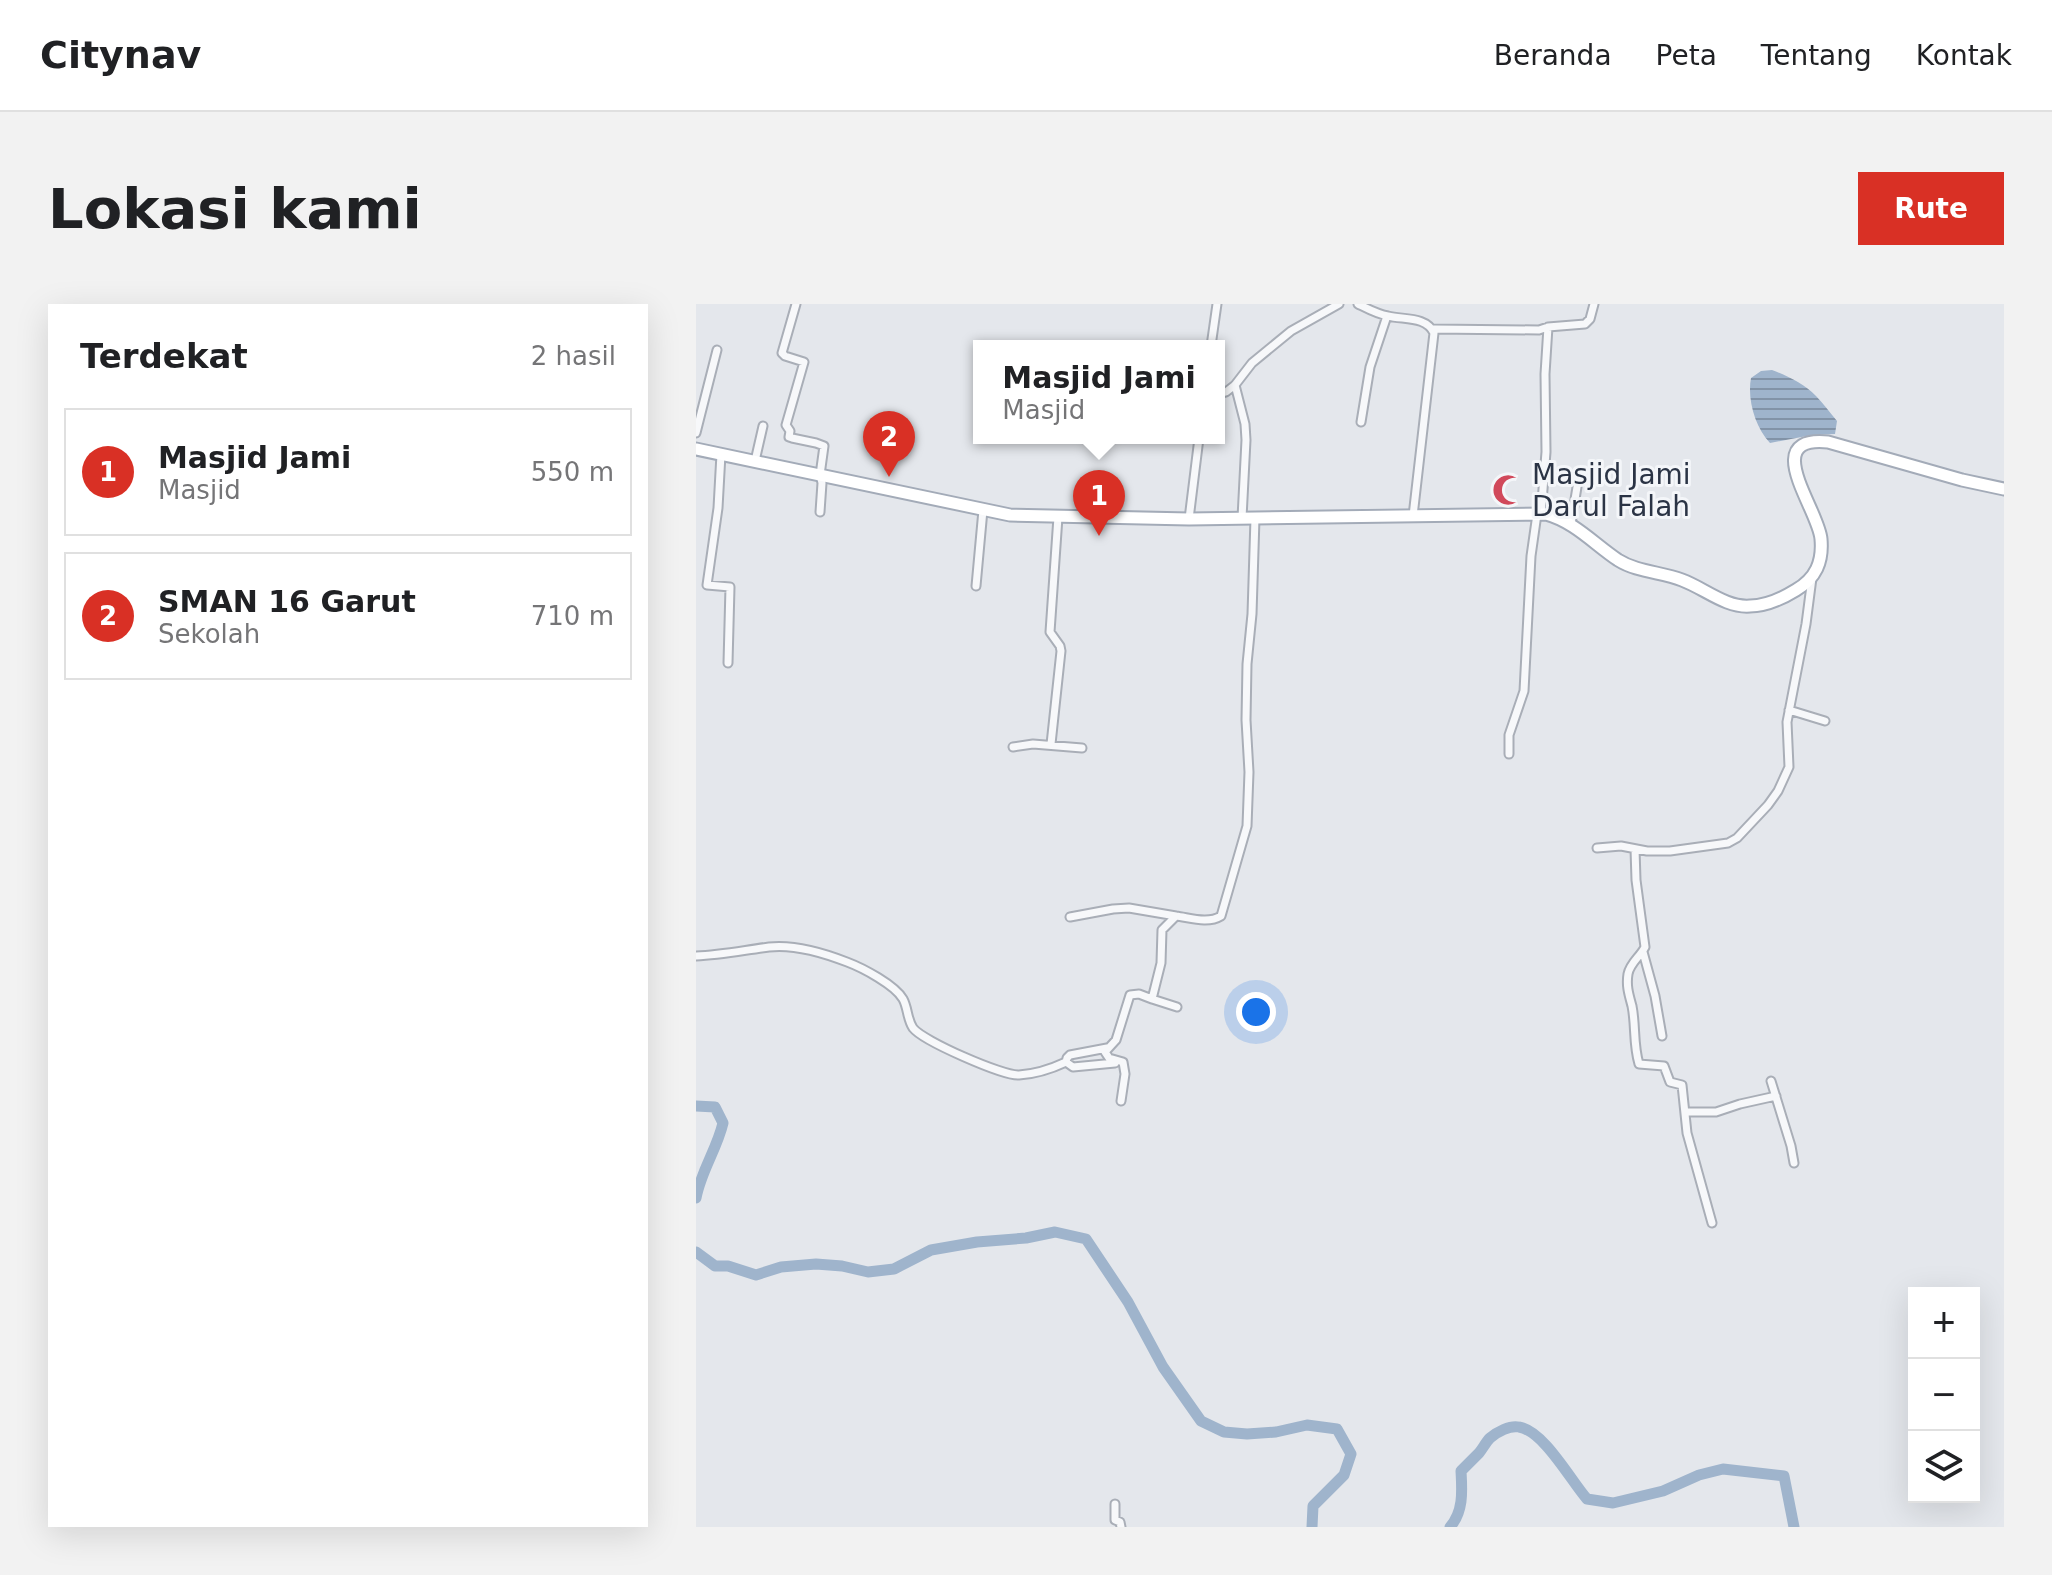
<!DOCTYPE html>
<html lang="id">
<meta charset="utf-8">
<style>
body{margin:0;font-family:"DejaVu Sans",sans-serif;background:#f2f2f2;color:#202124}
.controls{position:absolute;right:24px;bottom:24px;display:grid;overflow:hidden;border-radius:0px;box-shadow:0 8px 32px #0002}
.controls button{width:72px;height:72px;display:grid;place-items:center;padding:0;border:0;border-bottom:2px solid #e0e0e0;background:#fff;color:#202124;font:40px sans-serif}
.you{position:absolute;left:560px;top:708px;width:28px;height:28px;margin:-20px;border:6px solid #fff;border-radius:50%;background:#1a73e8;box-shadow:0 0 0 12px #1a73e833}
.badge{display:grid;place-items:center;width:52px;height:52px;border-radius:50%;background:#d93025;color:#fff;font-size:26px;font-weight:700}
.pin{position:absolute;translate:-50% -66px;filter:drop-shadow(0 2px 4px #0008)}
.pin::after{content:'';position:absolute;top:42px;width:28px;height:24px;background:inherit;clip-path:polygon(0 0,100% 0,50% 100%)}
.popup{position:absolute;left:277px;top:36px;width:252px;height:104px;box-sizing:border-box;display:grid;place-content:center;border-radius:0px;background:#fff;filter:drop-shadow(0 2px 6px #0005);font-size:26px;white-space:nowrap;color:#757577}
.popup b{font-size:30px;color:#202124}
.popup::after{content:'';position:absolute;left:50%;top:100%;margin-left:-16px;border:16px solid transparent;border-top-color:#fff}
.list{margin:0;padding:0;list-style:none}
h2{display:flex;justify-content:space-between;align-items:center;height:104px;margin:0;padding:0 32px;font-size:34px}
h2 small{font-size:26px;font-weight:400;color:#757577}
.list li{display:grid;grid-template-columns:52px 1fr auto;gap:24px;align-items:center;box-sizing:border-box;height:128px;margin:0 16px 16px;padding:0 16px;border:2px solid #e0e0e0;border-radius:0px}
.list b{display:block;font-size:30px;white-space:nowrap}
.list p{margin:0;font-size:26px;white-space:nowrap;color:#757577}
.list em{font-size:26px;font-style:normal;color:#757577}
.icon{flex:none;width:44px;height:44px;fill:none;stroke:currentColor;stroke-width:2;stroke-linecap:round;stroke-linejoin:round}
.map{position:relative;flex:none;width:1308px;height:1223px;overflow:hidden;border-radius:0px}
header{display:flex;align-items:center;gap:48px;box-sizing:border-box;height:112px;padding:0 40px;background:#fff;border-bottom:2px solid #e0e0e0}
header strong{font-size:38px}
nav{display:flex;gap:44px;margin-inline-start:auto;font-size:28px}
.intro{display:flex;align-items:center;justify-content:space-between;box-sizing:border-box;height:192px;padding:0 48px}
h1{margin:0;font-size:56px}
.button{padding:20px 36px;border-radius:0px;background:#d93025;color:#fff;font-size:28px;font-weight:700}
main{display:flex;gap:48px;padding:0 48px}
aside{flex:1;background:#fff;border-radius:0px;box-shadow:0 8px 32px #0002}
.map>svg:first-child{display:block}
.water{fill:url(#water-rules)}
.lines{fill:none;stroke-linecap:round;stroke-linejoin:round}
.river{stroke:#9fb4cc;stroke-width:11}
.minor-casing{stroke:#a9aeb7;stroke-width:11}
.primary-casing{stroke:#a3abb8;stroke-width:15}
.minor{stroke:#f7f8fa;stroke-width:7}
.primary{stroke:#fff;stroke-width:11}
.labels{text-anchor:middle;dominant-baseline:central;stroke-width:6;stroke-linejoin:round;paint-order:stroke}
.poi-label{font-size:28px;fill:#2b3445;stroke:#f4f6f9;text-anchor:start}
</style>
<header>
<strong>Citynav</strong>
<nav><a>Beranda</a><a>Peta</a><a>Tentang</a><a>Kontak</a></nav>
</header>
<div class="intro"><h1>Lokasi kami</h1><a class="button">Rute</a></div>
<main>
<aside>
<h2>Terdekat<small>2 hasil</small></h2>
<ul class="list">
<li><span class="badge">1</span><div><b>Masjid Jami</b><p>Masjid</p></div><em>550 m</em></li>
<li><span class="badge">2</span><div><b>SMAN 16 Garut</b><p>Sekolah</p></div><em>710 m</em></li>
</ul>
</aside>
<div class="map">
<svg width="1308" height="1223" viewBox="0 0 1308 1223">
<defs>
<pattern id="water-rules" width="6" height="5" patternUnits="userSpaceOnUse" patternTransform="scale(2)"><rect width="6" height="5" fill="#9fb4cc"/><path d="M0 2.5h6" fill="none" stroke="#8293a7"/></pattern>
</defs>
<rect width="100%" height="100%" fill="#e4e7ec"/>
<path class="water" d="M1076 66C1092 72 1108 80 1120 92 1128 100 1134 109 1141 117L1139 130 1116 131 1074 139C1059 123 1051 95 1055 74L1065 67Z"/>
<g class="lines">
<path class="river" d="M0 802 19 803 27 819C21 845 5 867 0 894
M0 948 19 962H32L60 971 85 963 120 960 146 962 172 968 198 965 235 946 281 938 330 934 359 928 390 935 432 998 467 1063 505 1117 528 1128 551 1130 580 1128 611 1121 641 1125 655 1150 648 1171 617 1202 616 1223
M754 1223C768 1207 766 1186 765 1167 771 1161 777 1155 783 1149 787 1144 790 1138 794 1134 801 1128 814 1121 823 1123 848 1127 875 1177 891 1195L917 1199 967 1187 1003 1171 1027 1165 1088 1172 1098 1223"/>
<defs>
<path id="minor" d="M100 0 86 49 89 52 108 58 90 121 94 127 93 133 96 134 120 139 128 142 124 171 126 179 124 208
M662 0C672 5 681 10 692 12 708 16 730 12 738 29L717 212
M852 23 889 20 894 15 898 0
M737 25 843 26 852 23 849 70 850 148 845 210
M515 42 521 0
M539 81 549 120 550 136 546 214
M523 90 530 88 539 81 556 59 595 27 643 0
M665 118 674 63 691 12
M0 129 21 46
M25 150 22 204 11 281 34 283 32 359
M59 157 67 122
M493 215 503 134
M875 220 881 183
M280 282 287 206
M1093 406 1129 417
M355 440 365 347 364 342 354 328 362 213
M317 443 337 440 386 444
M813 450V431L828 387 835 252 841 210
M901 544 925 542 951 547H974L1032 539 1041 534 1072 501 1082 487 1093 463 1091 418 1110 320 1116 274
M939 545 940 576 949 643C944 653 934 659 932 670 930 682 933 691 936 702 940 722 937 740 943 760L968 762 974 778 986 781 991 829 1016 919
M374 613 417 605 433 604 480 612
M947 648 959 692 966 732
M0 652C25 651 49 646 73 643 99 640 128 649 151 658 167 664 199 681 207 695 212 704 211 715 217 724 227 737 307 772 323 771 340 770 355 765 370 758
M456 695 481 703
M411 744 374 751 371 754 370 758 377 763 419 759
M1075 777 1095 842 1098 859
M425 797 429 770 427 758 413 754 409 748 420 736 434 691 443 690 456 695 465 659 466 626 480 612C495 614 512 620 525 612L551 522 553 468 550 416 551 360 556 310 559 214
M989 808H1020L1044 800 1080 792
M419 1200V1216L424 1218 425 1223"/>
<path id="primary" d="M0 145 314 211 493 215 850 210C879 218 898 240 922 256 941 268 965 268 986 276 1008 284 1030 304 1054 302 1069 302 1087 294 1100 286 1120 274 1127 258 1125 235 1123 206 1062 131 1132 138L1266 176 1308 185"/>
</defs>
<use href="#minor" class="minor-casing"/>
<use href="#primary" class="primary-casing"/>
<use href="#minor" class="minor"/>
<use href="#primary" class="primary"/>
</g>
<defs>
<symbol id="mosque-bare" viewBox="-9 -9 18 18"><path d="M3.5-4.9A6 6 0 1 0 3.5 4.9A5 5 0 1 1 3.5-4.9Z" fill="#d1495b" stroke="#f4f6f9" stroke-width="2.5" paint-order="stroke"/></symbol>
</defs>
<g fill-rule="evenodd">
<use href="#mosque-bare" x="790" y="164" width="44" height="44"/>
</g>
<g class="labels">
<g class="poi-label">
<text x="836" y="170">Masjid Jami<tspan x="836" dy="32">Darul Falah</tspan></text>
</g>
</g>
</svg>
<div class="controls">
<button>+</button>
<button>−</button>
<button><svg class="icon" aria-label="layers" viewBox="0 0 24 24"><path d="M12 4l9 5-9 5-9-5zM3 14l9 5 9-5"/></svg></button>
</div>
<div class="you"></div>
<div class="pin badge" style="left:403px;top:232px">1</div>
<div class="popup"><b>Masjid Jami</b>Masjid</div>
<div class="pin badge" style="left:193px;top:173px">2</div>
</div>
</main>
